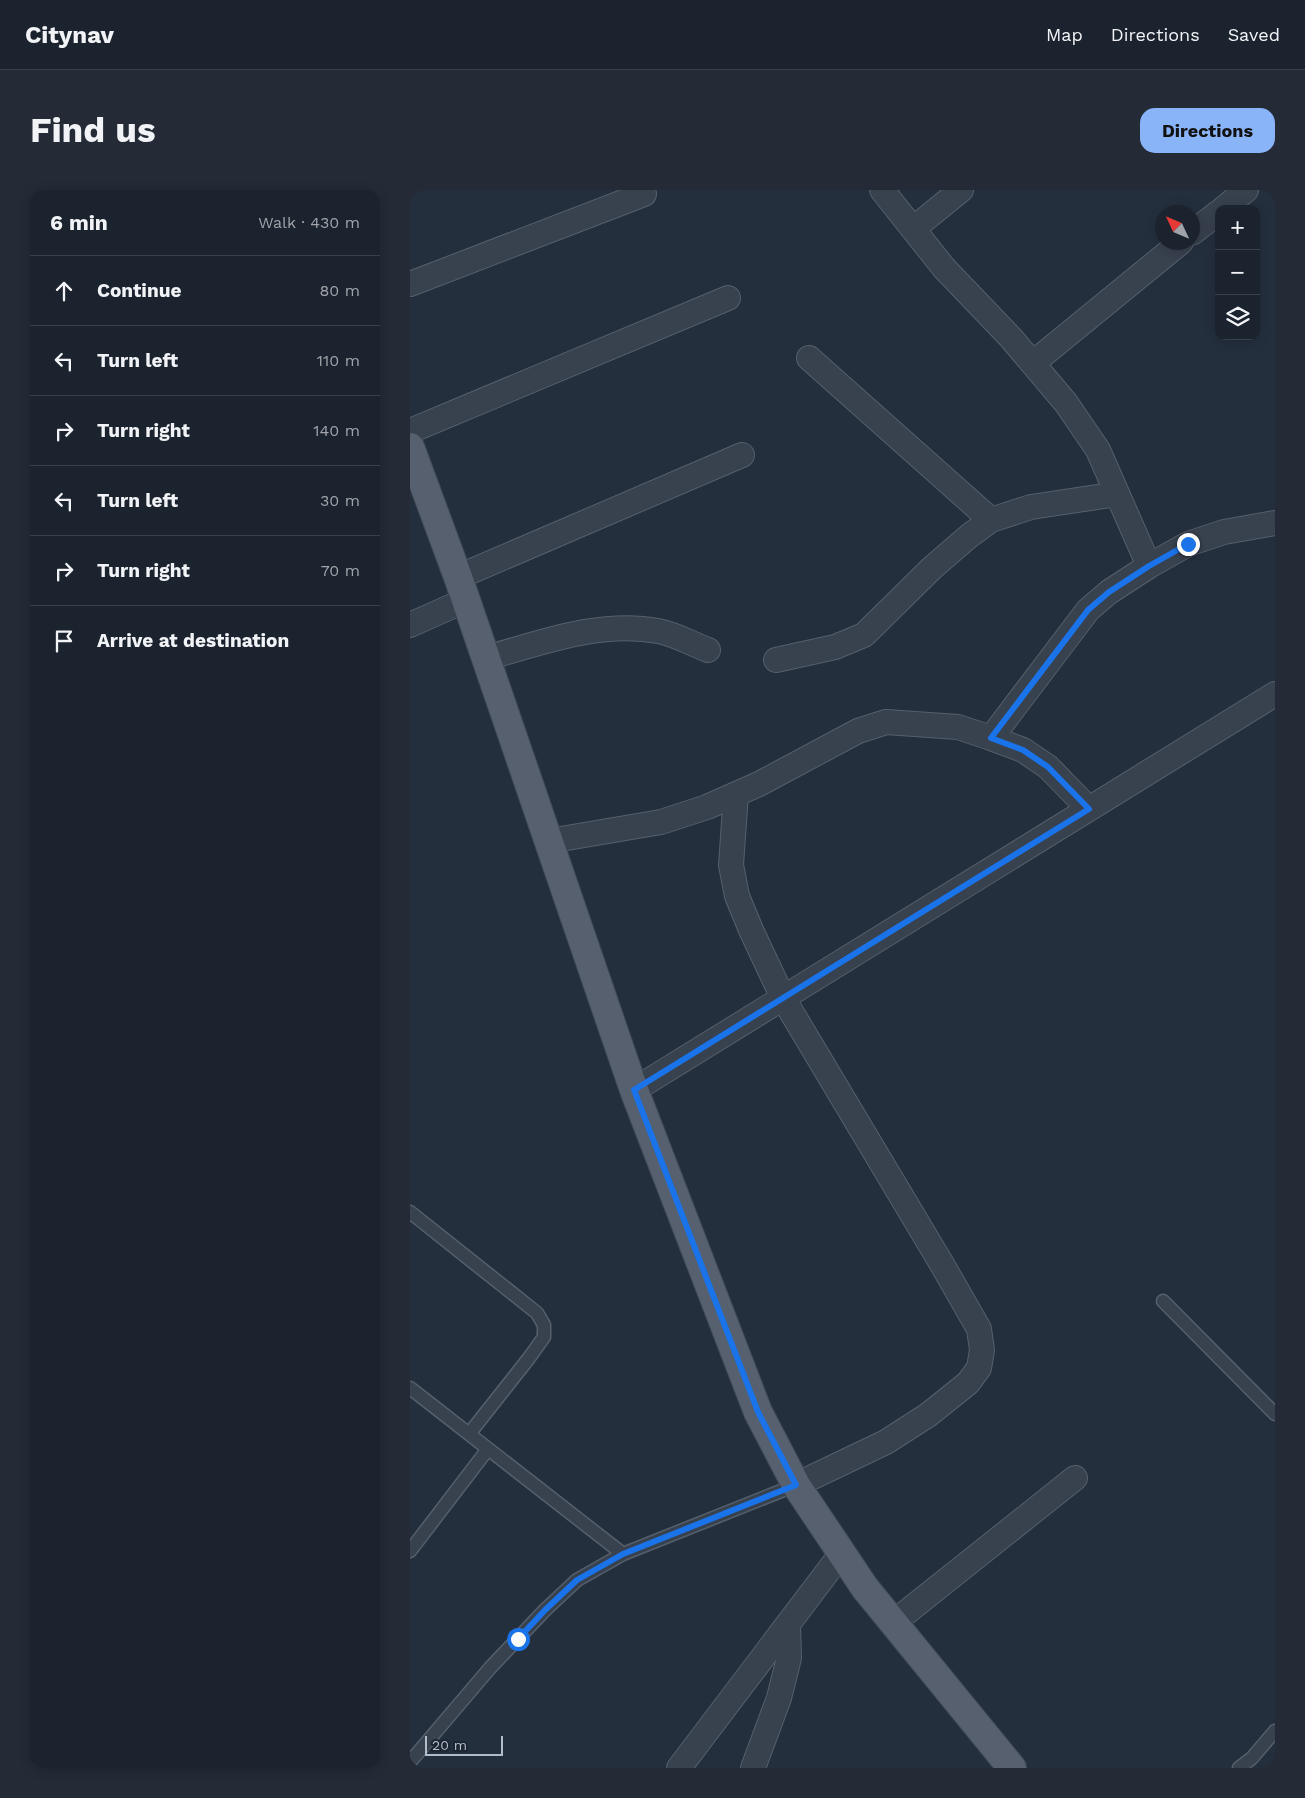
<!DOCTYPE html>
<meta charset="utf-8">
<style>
body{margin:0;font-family:"Work Sans",sans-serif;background:#242b36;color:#f1f3f6}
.controls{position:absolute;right:15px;top:15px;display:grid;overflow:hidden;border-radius:10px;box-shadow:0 2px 12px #0003}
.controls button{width:45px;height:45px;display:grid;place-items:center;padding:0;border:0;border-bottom:1px solid #39404a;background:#1b232e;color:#f1f3f6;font:25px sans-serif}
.compass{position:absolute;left:745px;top:15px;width:45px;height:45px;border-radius:50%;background:#1b232e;box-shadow:0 2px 12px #0003;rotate:314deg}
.scale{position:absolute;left:15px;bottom:12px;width:78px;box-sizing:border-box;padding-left:5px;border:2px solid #b4bcc9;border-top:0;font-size:14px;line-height:18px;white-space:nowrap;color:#b4bcc9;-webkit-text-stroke:4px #1d2633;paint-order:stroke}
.stop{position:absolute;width:15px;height:15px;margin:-11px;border:4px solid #1a73e8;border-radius:50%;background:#fff}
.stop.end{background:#1a73e8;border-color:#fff;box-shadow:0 1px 5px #0008}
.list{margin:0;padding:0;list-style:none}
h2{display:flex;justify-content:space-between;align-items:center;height:65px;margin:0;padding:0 20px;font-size:21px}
h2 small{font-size:16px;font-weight:400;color:#a0a4aa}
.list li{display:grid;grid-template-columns:32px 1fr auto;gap:15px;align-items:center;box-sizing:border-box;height:70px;padding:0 20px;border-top:1px solid #39404a}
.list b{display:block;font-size:19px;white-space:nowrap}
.list em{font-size:16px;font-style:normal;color:#a0a4aa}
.icon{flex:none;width:28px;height:28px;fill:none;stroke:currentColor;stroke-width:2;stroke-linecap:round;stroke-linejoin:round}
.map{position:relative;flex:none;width:865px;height:1578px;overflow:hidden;border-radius:15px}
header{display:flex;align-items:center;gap:30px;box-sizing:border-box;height:70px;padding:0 25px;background:#1b232e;border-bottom:1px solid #39404a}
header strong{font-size:24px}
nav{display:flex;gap:28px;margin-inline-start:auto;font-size:18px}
.intro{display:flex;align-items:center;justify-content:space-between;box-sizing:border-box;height:120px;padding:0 30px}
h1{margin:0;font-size:35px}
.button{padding:12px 22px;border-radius:15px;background:#8ab4f8;color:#111;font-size:18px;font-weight:700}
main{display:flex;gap:30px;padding:0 30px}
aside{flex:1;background:#1b232e;border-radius:15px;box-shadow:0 2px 12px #0003}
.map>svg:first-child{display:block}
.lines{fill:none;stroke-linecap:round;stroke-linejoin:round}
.service-casing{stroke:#565f6c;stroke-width:15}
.minor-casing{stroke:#565f6c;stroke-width:26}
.primary-casing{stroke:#414a57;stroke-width:30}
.service{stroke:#38414e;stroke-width:12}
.minor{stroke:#38414e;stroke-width:24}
.primary{stroke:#56606e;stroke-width:28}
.route{stroke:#1a73e8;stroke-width:6}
</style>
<header>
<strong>Citynav</strong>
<nav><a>Map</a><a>Directions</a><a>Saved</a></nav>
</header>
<div class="intro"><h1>Find us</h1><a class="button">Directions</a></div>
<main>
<aside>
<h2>6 min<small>Walk · 430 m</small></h2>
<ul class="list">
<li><svg class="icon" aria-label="ahead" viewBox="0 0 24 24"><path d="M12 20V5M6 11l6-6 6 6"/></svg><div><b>Continue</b></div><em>80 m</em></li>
<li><svg class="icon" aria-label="left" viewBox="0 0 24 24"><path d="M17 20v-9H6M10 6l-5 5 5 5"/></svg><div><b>Turn left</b></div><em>110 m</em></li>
<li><svg class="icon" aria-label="right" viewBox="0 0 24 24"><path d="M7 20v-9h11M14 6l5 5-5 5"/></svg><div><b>Turn right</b></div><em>140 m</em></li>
<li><svg class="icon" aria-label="left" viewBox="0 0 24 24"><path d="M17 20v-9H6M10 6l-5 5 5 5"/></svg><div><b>Turn left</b></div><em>30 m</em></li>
<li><svg class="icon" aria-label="right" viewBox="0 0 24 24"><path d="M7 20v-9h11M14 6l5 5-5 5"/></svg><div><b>Turn right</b></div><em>70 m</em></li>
<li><svg class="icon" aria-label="arrive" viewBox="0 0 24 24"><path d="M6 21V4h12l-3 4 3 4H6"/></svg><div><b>Arrive at destination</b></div></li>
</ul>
</aside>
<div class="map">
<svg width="865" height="1578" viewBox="0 0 865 1578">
<rect width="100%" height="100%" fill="#242f3e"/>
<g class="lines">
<defs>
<path id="service" d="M0 1022 127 1123 134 1135V1147L119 1168 59 1244
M753 1111 865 1224
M0 1198 213 1364
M0 1361 78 1259
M0 1572 80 1478 135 1420 167 1390 213 1364 386 1295
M829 1578 842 1568 865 1541"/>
<path id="minor" d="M472 0 534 78 601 148 656 213 688 260 739 376
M813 19 836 0
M503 39 551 0
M782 43 809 22
M0 94 234 4
M399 168 581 330
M623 173 771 52
M0 241 318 108
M48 387 332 265
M0 435 56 410
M76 468C131 453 190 430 248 441 265 444 282 454 298 460
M366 470 425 457 454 445 522 378 559 346 581 330 621 317 707 304
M581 548 678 420 699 402 739 376 778 354 814 342 865 333
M326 604 321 675 327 706 341 740 373 808 533 1076 569 1139 572 1160 569 1178 558 1193 518 1225 476 1252 386 1295
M139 651 251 632 297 617 349 594 448 541 476 532 548 537 581 548 613 560 638 577 679 619
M224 900 865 504
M483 1433 665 1288
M269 1578 431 1364
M343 1578 369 1508 379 1468 378 1434"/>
<path id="primary" d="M0 257 48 387 224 900 348 1222 386 1295 455 1398 602 1578"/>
</defs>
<use href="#service" class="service-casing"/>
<use href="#minor" class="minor-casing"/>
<use href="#primary" class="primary-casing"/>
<use href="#service" class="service"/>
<use href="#minor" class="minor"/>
<use href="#primary" class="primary"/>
</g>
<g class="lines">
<path class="route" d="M108 1449 135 1420 167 1390 213 1364 386 1295 348 1222 224 900 679 619 638 577 613 560 581 548 678 420 699 402 739 376 778 354"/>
</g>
</svg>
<div class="controls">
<button>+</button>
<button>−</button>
<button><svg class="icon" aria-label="layers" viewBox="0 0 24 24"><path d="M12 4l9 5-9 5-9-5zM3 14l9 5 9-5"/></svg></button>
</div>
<svg class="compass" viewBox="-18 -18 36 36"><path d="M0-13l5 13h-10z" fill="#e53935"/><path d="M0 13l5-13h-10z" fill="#a0a4aa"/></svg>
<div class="scale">20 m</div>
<div class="stop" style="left:108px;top:1449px"></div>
<div class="stop end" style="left:778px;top:354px"></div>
</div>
</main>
